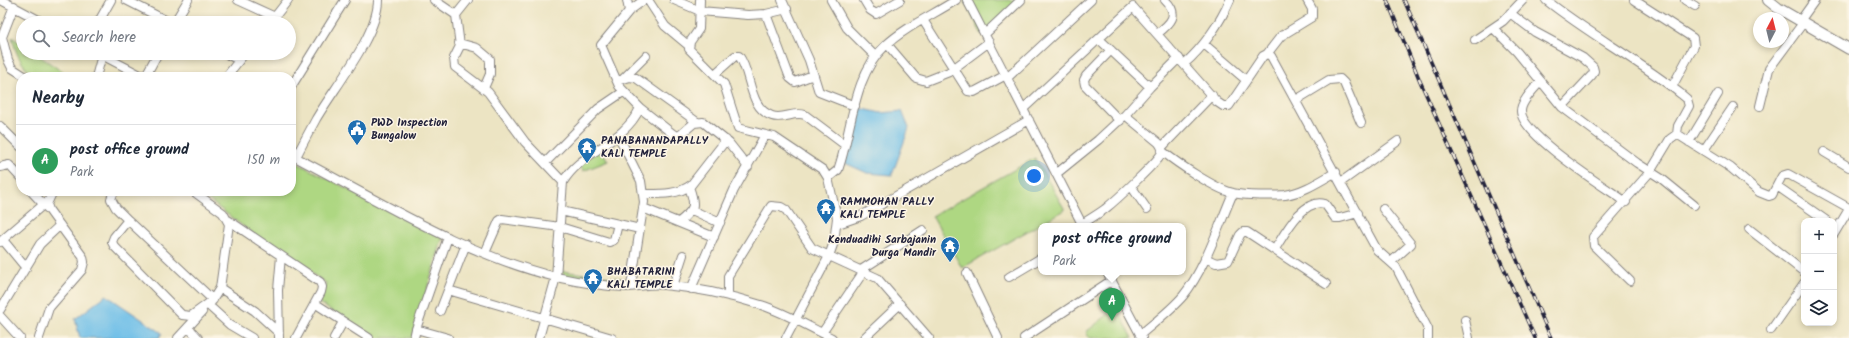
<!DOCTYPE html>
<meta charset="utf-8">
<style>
body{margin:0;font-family:Kalam,sans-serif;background:#f6f6f7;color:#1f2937}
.controls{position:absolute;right:12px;bottom:12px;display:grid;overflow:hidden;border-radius:8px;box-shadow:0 2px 6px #0003}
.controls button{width:36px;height:36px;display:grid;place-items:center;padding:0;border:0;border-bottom:1px solid #e0e1e3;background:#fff;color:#1f2937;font:20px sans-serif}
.compass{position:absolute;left:1753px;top:12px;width:36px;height:36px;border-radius:50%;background:#fff;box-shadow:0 2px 6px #0003;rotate:7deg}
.you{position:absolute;left:1034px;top:176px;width:14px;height:14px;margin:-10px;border:3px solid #fff;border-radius:50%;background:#1a73e8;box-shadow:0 0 0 6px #1a73e833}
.badge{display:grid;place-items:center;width:26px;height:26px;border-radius:50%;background:#b45309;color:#fff;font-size:13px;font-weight:700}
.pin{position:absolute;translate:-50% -33px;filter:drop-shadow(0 1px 2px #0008)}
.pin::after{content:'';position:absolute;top:21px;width:14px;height:12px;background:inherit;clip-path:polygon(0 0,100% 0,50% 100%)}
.popup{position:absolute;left:1038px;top:223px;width:148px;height:52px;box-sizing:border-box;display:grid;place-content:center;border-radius:8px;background:#fff;filter:drop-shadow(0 1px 3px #0005);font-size:13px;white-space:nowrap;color:#747a83}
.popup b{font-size:15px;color:#1f2937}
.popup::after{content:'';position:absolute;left:50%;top:100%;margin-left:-8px;border:8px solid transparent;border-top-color:#fff}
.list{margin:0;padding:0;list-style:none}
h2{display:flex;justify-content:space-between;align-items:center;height:52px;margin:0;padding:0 16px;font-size:17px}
h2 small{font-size:13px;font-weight:400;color:#747a83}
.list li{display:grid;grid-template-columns:26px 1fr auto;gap:12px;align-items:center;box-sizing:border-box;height:72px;padding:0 16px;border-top:1px solid #e0e1e3}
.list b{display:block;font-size:15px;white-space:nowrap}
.list p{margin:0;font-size:13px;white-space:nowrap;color:#747a83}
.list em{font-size:13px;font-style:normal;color:#747a83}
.icon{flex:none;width:22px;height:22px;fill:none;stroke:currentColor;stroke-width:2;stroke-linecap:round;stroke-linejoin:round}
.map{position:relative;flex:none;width:1849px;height:338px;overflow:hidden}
.search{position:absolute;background:#fff;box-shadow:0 2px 6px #0003;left:16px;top:16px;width:280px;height:44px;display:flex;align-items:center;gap:10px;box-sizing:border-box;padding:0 14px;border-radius:22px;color:#747a83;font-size:15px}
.panel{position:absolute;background:#fff;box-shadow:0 2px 6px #0003;left:16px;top:72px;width:280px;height:124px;border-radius:16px}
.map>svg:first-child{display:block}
.green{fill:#aed782;stroke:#687c5e}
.water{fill:#6cbee8;stroke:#477092}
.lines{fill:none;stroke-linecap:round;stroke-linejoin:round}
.minor-casing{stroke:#87837f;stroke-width:10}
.tertiary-casing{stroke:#87837f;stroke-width:12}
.minor{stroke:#fff;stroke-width:8}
.tertiary{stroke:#fff;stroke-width:10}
.rail-casing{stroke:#22223b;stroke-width:3.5}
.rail{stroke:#fcf5e5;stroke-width:2;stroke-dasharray:6;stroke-linecap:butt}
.labels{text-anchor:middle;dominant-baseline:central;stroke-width:3;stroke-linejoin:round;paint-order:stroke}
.poi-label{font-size:11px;font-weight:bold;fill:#22223b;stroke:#fcf5e5;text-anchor:start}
</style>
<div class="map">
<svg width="1849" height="338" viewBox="0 0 1849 338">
<rect width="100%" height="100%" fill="#fcf5e5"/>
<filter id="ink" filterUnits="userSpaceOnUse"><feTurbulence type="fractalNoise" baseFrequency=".025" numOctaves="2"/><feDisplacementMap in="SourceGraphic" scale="8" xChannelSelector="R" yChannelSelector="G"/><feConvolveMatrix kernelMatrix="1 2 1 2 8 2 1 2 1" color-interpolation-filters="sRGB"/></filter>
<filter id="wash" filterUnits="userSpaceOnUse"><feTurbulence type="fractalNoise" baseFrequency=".012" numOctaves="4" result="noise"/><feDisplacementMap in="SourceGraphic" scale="16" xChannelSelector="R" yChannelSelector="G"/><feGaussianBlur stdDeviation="0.9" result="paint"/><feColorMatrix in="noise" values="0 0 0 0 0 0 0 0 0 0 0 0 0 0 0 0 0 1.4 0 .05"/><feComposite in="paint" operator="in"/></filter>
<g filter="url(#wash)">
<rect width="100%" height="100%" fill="#ece4c3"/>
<path class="green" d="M964 0H1018L982 35Z
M12 37 23 45V53H35L70 77C61 77 47 80 39 77 23 72 15 51 12 37Z
M601 149 608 161 583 171 580 164Z
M1035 158 1065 210 962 268 932 216Z
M291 160 443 237 412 338H375L319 303 326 283 257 237 197 191H291Z
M560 271 626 279 624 285 565 276Z
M1115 309H1117L1133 338H1089L1086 332Z"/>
<path class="water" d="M859 108 881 113 902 111 909 128 892 175 867 173 845 163Z
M106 295 162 333 159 338H80L75 319Z"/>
</g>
<g filter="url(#ink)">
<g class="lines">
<defs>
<path id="minor" d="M1 0 44 23
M126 0 171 23
M238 0 275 17
M434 0 456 15
M468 0 456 15 460 46 454 58 455 67 488 92 525 142 563 182
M627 0 629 11 601 45 619 86 640 108
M648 0 665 26 689 46
M674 0 700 11 748 15 766 14 787 9
M700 0 699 29 690 42 689 49 724 84 738 128 774 137 823 170 828 178 837 218 834 242 829 256 786 338
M782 0 809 60 819 92 855 106
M831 0 847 28 875 56
M864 0 870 10 876 14 900 0
M967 0 1083 226
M1546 0C1589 34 1638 60 1681 94L1687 99 1689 106 1678 126 1677 134 1731 168 1759 192 1769 196 1772 195 1782 176 1788 174 1849 208
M1634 0 1693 38 1694 46 1672 87
M1685 0 1695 6
M14 6 2 37 8 60 12 68 26 77
M629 11 644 0
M1510 13 1535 32 1583 58 1593 67 1594 71 1592 75 1562 107
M766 14 790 78 795 82 813 75
M923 20 968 91 974 92 1006 75
M1800 21 1815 0
M98 23 111 0
M174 23 188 0
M270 23 288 0
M1493 28 1517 52 1562 107 1637 163 1662 179 1694 205
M985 34 1021 0
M1157 34C1171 23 1180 15 1165 0
M1099 39 1150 87
M1475 40 1503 21 1523 0
M459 43 477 48 490 59V74L484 88
M887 44 916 78 926 81 949 72 989 42
M1204 44 1246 80
M1111 50 1086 76 1084 80 1085 85 1120 121
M98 53 144 77
M224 53 239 60
M1267 54 1281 36 1312 17V9L1307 0
M1184 64C1203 48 1220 23 1230 0
M715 74 735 56H739C752 73 748 108 772 116 783 120 794 111 805 115L845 145
M96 77 102 55
M145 77 158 53
M226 77 245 53
M1007 78 1091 0
M623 79 646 56
M617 81 630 77 636 78 697 122
M1541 81C1535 88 1521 101 1521 111 1521 135 1605 187 1626 202
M291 87 345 0
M1296 100 1329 80 1340 79 1344 83 1361 123
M1760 106 1769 69 1803 23
M1023 109 1133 7 1217 102 1223 106H1229L1263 56 1267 54 1271 56 1377 250 1396 267 1399 273 1428 329V338
M1125 115 1150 87 1179 58
M0 126 21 147
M618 135 641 181 644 202 631 286
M1689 142 1718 94
M1162 147 1212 95
M1704 150 1733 107
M1162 151C1177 163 1215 189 1233 193 1244 196 1275 196 1285 195 1304 192 1320 181 1336 172
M1824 152 1849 167
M291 155C377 199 462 254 556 277 579 282 602 286 625 287 638 287 650 283 664 285 696 288 730 295 761 305 786 313 809 327 832 338
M296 157C302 145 309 132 316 119 334 88 378 35 378 0
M545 163 598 109 623 92
M0 167 9 165 21 178
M1056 174 1098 140 1125 115 1159 143C1161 146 1163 149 1162 152 1160 160 1115 201 1105 209 1098 214 1090 219 1082 224
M828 178 838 170C852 131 853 75 885 46 905 27 933 15 956 0
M1341 182 1398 141
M1131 186 1147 209
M1777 186 1827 221
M31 191 47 208
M114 191 111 199 116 208 128 220 213 300 191 316 182 315 114 246 112 242 114 237 128 220
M193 191 223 213 229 224 220 288 210 304
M643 194C659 194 678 195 691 185L726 140
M643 208 714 237
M1383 209 1411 244 1391 262
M692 210 720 223
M561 211 640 229
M228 220 320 282 322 287 321 292 296 338
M679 222C695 209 696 206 689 187
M838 224 861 216 1029 120
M1749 229 1804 272
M1834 234 1849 209
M3 240 26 268
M0 242 43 205
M1275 249C1284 235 1303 197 1325 204L1335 218H1340L1358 213
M485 253 499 221 502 219 560 227 609 242 614 240 618 224
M1205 258 1216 263 1228 261 1240 235 1243 232H1247L1326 284
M861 270 923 230
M1107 272 1142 338
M967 273 998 338
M1009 277 1041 258
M1630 281 1594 246 1593 237 1650 172 1670 139 1677 134
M673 286 683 255
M220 288 255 311 279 333
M691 289 734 190 765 135
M448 290 612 338
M728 296V276L771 206 781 207 786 210 812 248 877 278 929 338
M316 304 369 338
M208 305 230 325 252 338
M0 310 40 244 60 225
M440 311 466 244
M0 316 20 338
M1465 320 1469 338
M188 327 198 338
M416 329 448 237
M1771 330 1804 283
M822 333 864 271
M1140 335C1155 322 1171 310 1183 296 1205 269 1219 225 1233 193
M39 338 49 308 82 270 84 262 83 257 49 210 47 204 53 191
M178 338 202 312
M279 338 278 290 281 256
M334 338 343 322
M414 338 416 329 448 338
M539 338 556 277 563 182C580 152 624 143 640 108L673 134 679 136 694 123 703 122 729 143 748 167
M864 338 900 304
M1024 338 1112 280"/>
<path id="tertiary" d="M1768 0 1778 8 1849 49"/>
</defs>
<use href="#minor" class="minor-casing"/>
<use href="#tertiary" class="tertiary-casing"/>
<use href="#minor" class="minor"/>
<use href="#tertiary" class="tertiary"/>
<defs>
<path id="rail" d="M1387 0 1420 81 1535 338
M1404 0 1551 338"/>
</defs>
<use href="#rail" class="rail-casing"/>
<use href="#rail" class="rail"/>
</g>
</g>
<defs>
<symbol id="civic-pin" viewBox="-11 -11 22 30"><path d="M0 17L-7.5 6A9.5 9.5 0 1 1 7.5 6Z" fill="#1f6fb2" stroke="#fcf5e5"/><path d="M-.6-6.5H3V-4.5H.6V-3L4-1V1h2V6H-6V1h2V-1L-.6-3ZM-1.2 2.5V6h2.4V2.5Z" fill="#fff"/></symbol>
<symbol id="temple-pin" viewBox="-11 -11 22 30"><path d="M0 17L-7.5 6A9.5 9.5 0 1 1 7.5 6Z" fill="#1f6fb2" stroke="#fcf5e5"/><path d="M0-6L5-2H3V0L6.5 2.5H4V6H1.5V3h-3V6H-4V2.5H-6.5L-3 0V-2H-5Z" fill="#fff"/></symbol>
</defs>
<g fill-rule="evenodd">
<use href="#civic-pin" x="346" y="118" width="22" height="30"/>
<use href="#temple-pin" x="576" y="136" width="22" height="30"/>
<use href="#temple-pin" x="815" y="197" width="22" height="30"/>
<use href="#temple-pin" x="939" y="235" width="22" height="30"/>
<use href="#temple-pin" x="582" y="267" width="22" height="30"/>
</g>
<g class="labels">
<g class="poi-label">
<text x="371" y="123">PWD Inspection<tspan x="371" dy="13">Bungalow</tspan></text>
<text x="601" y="141">PANABANANDAPALLY<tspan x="601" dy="13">KALI TEMPLE</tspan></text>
<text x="840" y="202">RAMMOHAN PALLY<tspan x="840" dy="13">KALI TEMPLE</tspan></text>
<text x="936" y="240" text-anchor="end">Kenduadihi Sarbajanin<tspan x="936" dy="13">Durga Mandir</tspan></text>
<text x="607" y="272">BHABATARINI<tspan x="607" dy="13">KALI TEMPLE</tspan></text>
</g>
</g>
</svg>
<div class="controls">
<button>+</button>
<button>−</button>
<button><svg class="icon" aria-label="layers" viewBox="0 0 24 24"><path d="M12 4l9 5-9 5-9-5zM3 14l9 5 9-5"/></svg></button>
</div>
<svg class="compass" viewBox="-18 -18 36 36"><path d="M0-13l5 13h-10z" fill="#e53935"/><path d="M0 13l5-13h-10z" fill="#747a83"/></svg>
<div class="you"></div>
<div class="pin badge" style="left:1112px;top:321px;background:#2e9e5b">A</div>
<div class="popup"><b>post office ground</b>Park</div>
<div class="search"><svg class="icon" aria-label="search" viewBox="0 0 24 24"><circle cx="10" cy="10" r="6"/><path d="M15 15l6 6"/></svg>Search here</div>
<section class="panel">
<h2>Nearby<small></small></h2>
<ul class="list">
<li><span class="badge" style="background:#2e9e5b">A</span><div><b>post office ground</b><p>Park</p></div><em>150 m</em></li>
</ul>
</section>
</div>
